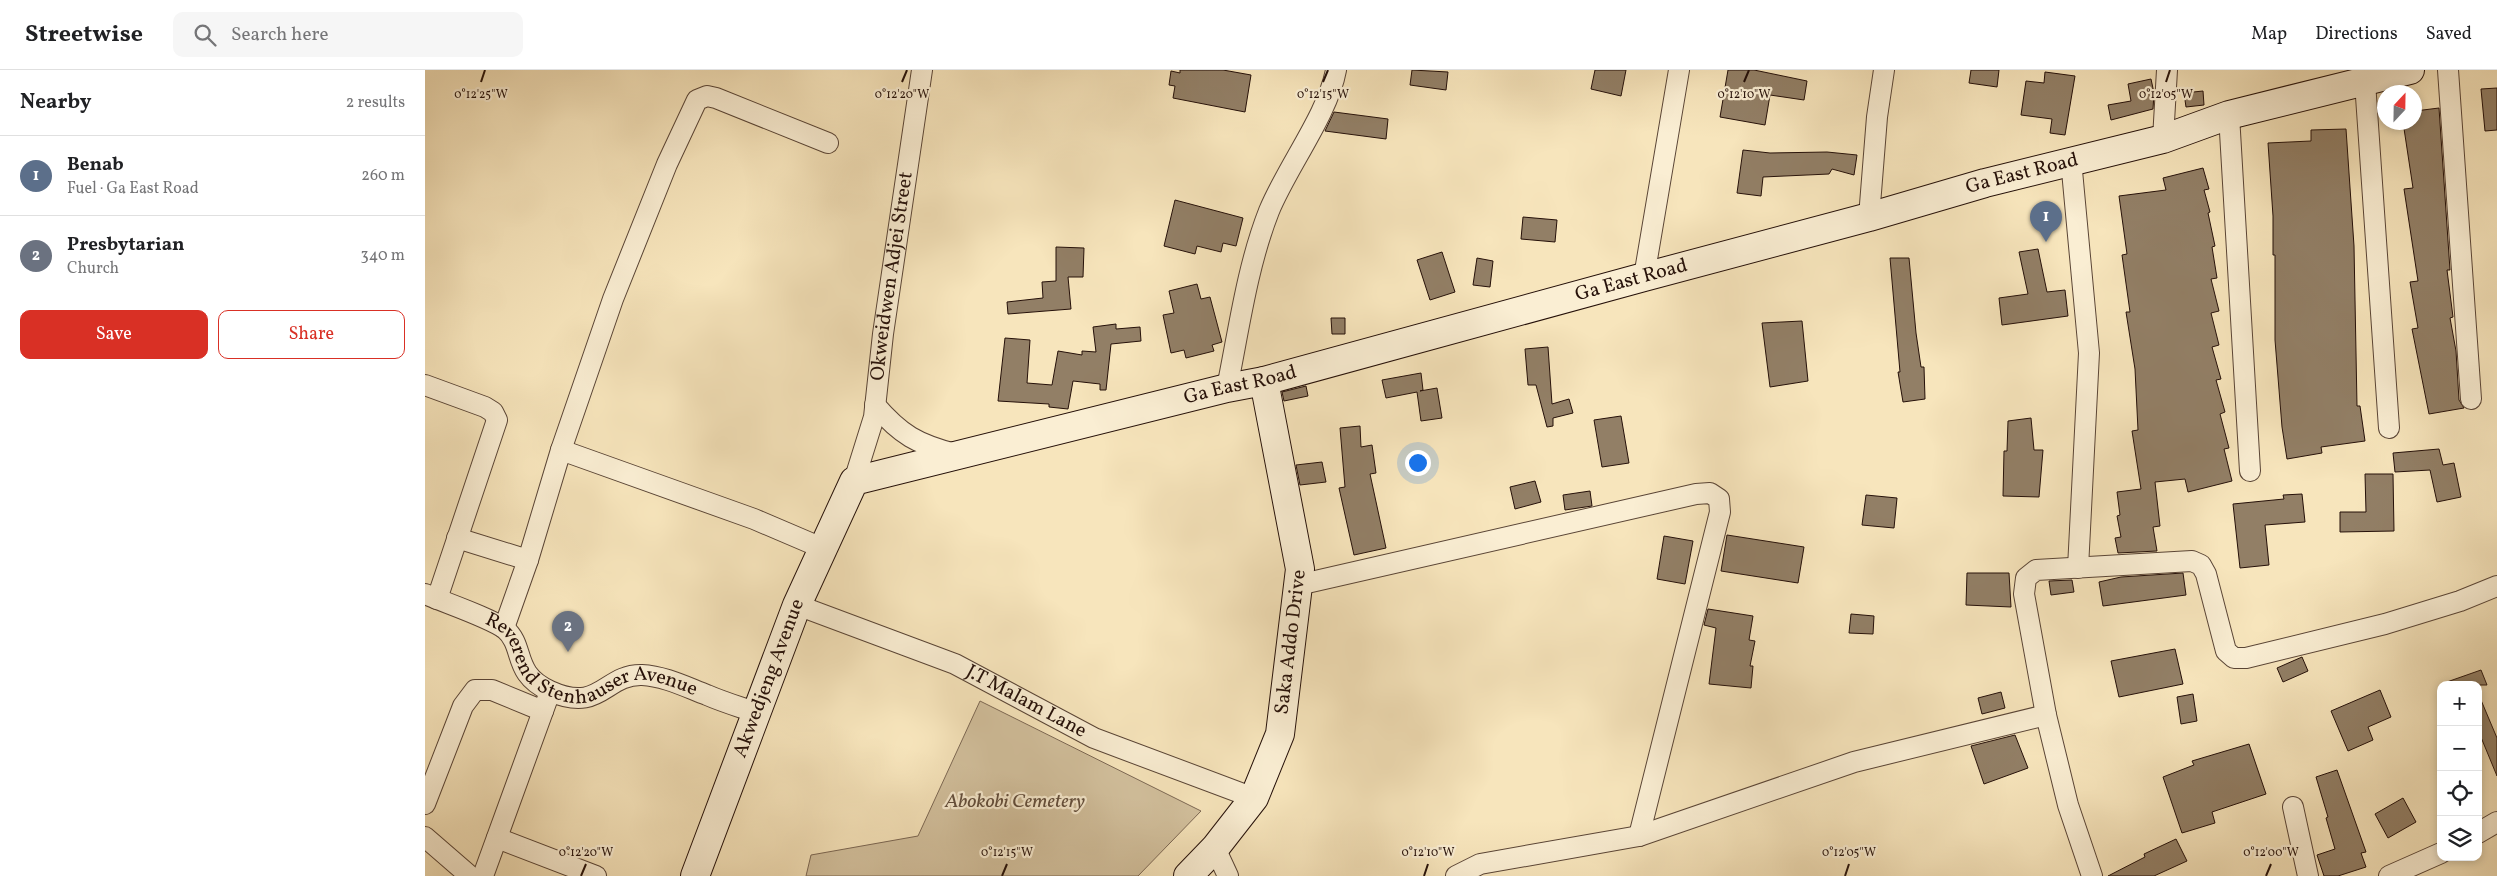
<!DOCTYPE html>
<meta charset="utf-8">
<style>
body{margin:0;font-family:Vollkorn,serif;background:#f6f6f6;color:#202124}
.controls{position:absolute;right:15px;bottom:15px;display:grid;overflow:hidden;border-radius:10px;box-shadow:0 2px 8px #0003}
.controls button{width:45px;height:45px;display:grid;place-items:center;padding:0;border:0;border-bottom:1px solid #e0e0e0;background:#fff;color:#202124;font:25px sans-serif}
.compass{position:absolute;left:1952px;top:15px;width:45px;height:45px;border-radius:50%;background:#fff;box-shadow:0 2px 8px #0003;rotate:22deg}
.you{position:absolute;left:992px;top:392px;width:18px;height:18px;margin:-12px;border:4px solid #fff;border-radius:50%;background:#1a73e8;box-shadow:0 0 0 8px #1a73e833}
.badge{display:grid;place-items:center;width:32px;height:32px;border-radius:50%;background:#d93025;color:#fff;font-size:16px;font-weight:700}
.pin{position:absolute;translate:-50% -41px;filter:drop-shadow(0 1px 2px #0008)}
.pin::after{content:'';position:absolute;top:26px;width:18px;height:15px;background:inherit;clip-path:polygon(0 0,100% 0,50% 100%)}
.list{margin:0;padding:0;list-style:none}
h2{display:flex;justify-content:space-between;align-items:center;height:65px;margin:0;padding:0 20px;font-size:21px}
h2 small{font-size:16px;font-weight:400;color:#757577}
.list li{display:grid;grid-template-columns:32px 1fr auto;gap:15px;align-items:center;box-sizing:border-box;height:80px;padding:0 20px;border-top:1px solid #e0e0e0}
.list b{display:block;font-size:19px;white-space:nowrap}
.list p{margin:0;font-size:16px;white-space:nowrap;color:#757577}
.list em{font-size:16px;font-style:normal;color:#757577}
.actions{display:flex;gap:10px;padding:15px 20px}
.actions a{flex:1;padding:11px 0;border:1px solid #d93025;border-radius:10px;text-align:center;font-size:18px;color:#d93025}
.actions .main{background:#d93025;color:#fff}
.icon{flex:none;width:28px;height:28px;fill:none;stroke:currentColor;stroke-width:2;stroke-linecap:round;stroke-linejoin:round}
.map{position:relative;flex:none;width:2072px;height:806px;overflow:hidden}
header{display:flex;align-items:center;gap:30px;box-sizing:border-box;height:70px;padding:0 25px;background:#fff;border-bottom:1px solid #e0e0e0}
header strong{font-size:24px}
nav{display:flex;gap:28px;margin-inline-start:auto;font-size:18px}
.search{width:350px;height:45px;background:#f6f6f6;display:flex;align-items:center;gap:12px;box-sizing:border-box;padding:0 18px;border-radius:10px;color:#757577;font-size:19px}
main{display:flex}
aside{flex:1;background:#fff}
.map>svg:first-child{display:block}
.green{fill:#d3c19e;stroke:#7c6854}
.building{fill:#927f66;stroke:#251009}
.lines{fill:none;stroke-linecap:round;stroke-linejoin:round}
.street-casing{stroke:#5a4536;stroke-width:22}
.secondary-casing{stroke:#251009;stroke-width:30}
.street{stroke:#faeed3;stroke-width:20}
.secondary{stroke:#faeed3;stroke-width:28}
.ticks{fill:none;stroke:#251009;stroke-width:2}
.labels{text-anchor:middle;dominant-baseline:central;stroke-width:4.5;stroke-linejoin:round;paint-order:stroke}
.street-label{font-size:20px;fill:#251009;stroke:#faeed3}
.park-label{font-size:20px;font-style:italic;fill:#624e3d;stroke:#faeed3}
.ticks-label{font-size:12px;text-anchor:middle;fill:#251009;stroke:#faeed3;stroke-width:4.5;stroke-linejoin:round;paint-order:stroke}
</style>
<header>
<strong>Streetwise</strong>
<div class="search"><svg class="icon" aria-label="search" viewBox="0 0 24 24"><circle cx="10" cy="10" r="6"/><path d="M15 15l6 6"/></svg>Search here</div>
<nav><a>Map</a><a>Directions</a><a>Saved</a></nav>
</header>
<main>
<aside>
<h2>Nearby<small>2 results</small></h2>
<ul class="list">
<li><span class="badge" style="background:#5c6f8a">1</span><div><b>Benab</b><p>Fuel · Ga East Road</p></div><em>260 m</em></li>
<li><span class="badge" style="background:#6b7280">2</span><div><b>Presbytarian</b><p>Church</p></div><em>340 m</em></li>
</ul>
<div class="actions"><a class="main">Save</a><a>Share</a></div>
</aside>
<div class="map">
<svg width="2072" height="806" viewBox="0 0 2072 806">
<rect width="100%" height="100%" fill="#f7e5bc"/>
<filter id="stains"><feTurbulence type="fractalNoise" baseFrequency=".004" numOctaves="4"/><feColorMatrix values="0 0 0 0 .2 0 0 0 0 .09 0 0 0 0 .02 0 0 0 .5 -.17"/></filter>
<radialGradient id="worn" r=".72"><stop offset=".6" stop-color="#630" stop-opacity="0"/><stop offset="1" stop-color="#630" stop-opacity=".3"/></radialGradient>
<path class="green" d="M555 631 776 741 713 806H381L386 785 493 766Z"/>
<path class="building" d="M755 0H798L826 5 820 42 748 28 750 16 744 15 746 1 755 3Z
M987 0 1023 2 1021 20 985 15Z
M1170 0H1201L1196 26 1166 19Z
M1303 0H1329L1382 11 1379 30 1345 25 1340 55 1295 47Z
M1546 0H1574L1572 17 1544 13Z
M1620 2 1650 6 1640 65 1625 63 1627 49 1596 45 1601 11 1619 13Z
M1726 9 1729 23 1728 39 1686 50 1683 35 1706 31 1703 14Z
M2072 18V60L2060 61 2056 19Z
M1778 21 1779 35 1761 37 1759 23Z
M2014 38 2025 200H2022L2028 247 2025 248 2031 281 2034 330 2039 338 2004 344 1987 259 1993 258 1985 212 1993 211 1979 119 1988 118 1978 52H1990V41Z
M909 42 963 49 961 69 900 61Z
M1921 59 1929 176 1932 336H1935L1940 371 1896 377 1897 383 1862 389 1857 357 1850 270V185H1848V146L1843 73 1886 71V60Z
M1318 80 1345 83 1402 82 1432 85 1429 105 1407 99 1404 104 1338 107 1336 126 1312 123Z
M1778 98 1784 119 1779 120 1785 142 1783 143 1790 176 1787 177 1792 208 1786 209 1794 241 1786 243 1794 275 1787 277 1796 309 1791 310 1800 342 1795 344 1804 378 1799 379 1807 411 1763 422 1760 409 1730 412 1735 456 1728 457 1732 481 1693 483 1690 468 1696 467 1692 446 1695 445 1692 422 1716 419 1707 361 1713 360 1710 299 1701 242H1705L1697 185 1702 184 1694 126 1741 120 1738 108Z
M750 130 818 148 811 176 798 173 796 182 772 176 770 184 739 176Z
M1098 147 1132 150 1130 172 1096 169Z
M631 177 659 178 658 207H643L646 239 583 244 582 232 618 228 617 212 631 211Z
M1613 179 1622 222 1640 220 1643 246 1577 255 1574 228 1603 224 1594 182Z
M1017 182 1030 222 1005 230 992 190Z
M1052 188 1068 191 1065 217 1048 215Z
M1465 188H1484L1491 263 1496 297H1499L1500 329 1478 332 1473 302H1475Z
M772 214 776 229 785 227 797 272 787 275 789 281 761 288 759 280 746 283 738 245 749 243 744 221Z
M906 248H920V264H907Z
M1377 251 1383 311 1345 317 1337 253Z
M691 254V259L715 257 716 271 686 274 681 320H675V314L648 311 643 339 624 337V334L573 331 580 268 605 270 602 313 627 315 633 281 657 285V281L671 282 668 257Z
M1123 277 1127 334 1144 329 1148 343 1128 348V356L1122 357 1111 315H1103L1100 279Z
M996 303 998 320 995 321 1012 318 1017 348 996 351 992 322 961 328 957 310Z
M881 316 883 326 859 331 857 322Z
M1196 346 1204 393 1177 397 1169 350Z
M1606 348 1609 380H1618L1614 427 1578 426 1579 381H1582L1583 351Z
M935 356 936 377 947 375 951 403 945 404 961 478 929 485 914 418 920 417 915 358Z
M2014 379 2018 395 2029 393 2036 427 2012 432 2005 400 1970 402 1968 383Z
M897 392 901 412 875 415 871 395Z
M1940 404H1968L1969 461 1915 462V442H1941Z
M1110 411 1116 432 1090 439 1085 417Z
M1165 421 1167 436 1140 440 1138 425Z
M1877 424 1880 452 1840 455 1844 495 1815 498 1808 434 1859 429 1858 425Z
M1441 425 1472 428 1469 458 1437 455Z
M1302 465 1379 477 1373 513 1296 501Z
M1239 466 1268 471 1260 514 1232 509Z
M1542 503H1584L1586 537 1541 535Z
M1758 503 1761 525 1678 536 1674 512 1696 507Z
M1647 510 1649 522 1626 525 1624 511Z
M1283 539 1328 546 1324 570 1330 571 1325 596H1328L1326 618 1284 614 1291 558 1279 555Z
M1426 544 1449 546 1448 564 1424 563Z
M1750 579 1758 614 1694 627 1686 591Z
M1877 587 1883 601 1858 612 1852 598Z
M2056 600 2062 615H2020L2019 613Z
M1955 620 1966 647 1943 657 1948 670 1923 681 1906 641Z
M1576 622 1580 638 1557 644 1553 628Z
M2053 623 2072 668V706L2053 660Z
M1768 624 1772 651 1756 654 1752 627Z
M1590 665 1603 698 1559 714 1546 676Z
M1824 674 1841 724 1787 742 1790 753 1757 763 1738 707 1769 695 1767 691Z
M1912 700 1941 782 1936 783 1941 797 1913 806H1899L1892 785 1910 779 1901 748 1903 747 1891 707Z
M1978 728 1991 752 1963 768 1950 744Z
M1751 769 1762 791 1729 806H1683L1720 787 1719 784Z"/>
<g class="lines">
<defs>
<g id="street">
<path d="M2023 0 2046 329"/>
<path d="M1940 12 1964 358"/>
<path d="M1804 45 1825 401"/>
<path d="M1738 69 1742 0"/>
<path d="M1646 90 1664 283 1653 498"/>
<path d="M1444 147 1452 47 1459 0"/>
<path d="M1219 207 1254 0"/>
<path d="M0 315 60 337 68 342 72 350 12 529"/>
<path d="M802 318C814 259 822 197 844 141 862 97 903 44 911 0"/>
<path d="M450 335C476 365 492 374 530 384"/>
<path d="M136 380 188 229 242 94 272 30 282 26 291 28 403 73"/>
<path id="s1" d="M429 411 449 347 458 264 497 0"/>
<path d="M32 468 103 490"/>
<path d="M873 515 1271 424 1285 423 1294 429 1295 442 1214 766"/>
<path id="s2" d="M0 524C18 532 66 548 80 559 101 577 86 603 125 621 176 644 179 604 217 605 239 606 261 617 282 625 298 632 315 637 332 643"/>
<path id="s3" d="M372 535 530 594 669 668 829 728"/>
<path d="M79 558 103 490 136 380 329 449 397 478"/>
<path d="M0 734 38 636 50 620H67L118 641"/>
<path d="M1868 737 1883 806"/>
<path d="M2053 763 2072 752"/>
<path d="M0 767 45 806"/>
<path d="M72 768 171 806"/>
<path d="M790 778 803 806"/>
<path d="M58 806 122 630"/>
<path d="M1031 806 1055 794 1214 766 1429 692 1621 645"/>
<path d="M1667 806 1643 735 1621 645 1599 524 1601 508 1611 500 1767 491 1776 495 1781 504 1801 581 1809 588H1821L1960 554 2035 531 2072 516"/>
<path d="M1964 806 2016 783"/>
</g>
<g id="secondary">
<path id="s4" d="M270 806 372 535 429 411 802 318 839 311 1219 207 1444 147 1560 113 1738 69 1804 45 1985 0"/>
<path id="s5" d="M763 806 790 778 829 728 855 664 875 499 839 311"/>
</g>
</defs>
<use href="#street" class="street-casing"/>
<use href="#secondary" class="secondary-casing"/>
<use href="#street" class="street"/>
<use href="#secondary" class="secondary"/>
</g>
<path class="ticks" d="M56 12 60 0M477 12 482 0M898 12 903 0M1319 12 1324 0M1741 12 1745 0M156 806 161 794M577 806 582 794M999 806 1003 794M1420 806 1424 794M1841 806 1846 794"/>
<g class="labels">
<g class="street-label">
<text stroke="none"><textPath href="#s4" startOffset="1634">Ga East Road</textPath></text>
<text stroke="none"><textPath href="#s1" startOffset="209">Okweidwen Adjei Street</textPath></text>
<text stroke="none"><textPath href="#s4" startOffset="1229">Ga East Road</textPath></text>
<text stroke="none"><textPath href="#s4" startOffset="824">Ga East Road</textPath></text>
<text stroke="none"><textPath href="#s5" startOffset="264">Saka Addo Drive</textPath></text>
<text stroke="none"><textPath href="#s2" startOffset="194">Reverend Stenhauser Avenue</textPath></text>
<text stroke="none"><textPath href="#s4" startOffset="211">Akwedjeng Avenue</textPath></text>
<text stroke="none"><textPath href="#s3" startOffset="249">J.T Malam Lane</textPath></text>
</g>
<g class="park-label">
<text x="590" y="732">Abokobi Cemetery</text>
</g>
</g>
<g class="ticks-label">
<text x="477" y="28">0°12'20"W</text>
<text x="898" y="28">0°12'15"W</text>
<text x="1319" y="28">0°12'10"W</text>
<text x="1741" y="28">0°12'05"W</text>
<text x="56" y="28">0°12'25"W</text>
<text x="161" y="786">0°12'20"W</text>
<text x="582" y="786">0°12'15"W</text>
<text x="1003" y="786">0°12'10"W</text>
<text x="1424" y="786">0°12'05"W</text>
<text x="1846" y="786">0°12'00"W</text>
</g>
<rect width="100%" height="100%" filter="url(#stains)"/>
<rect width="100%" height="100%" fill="url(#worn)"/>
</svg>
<div class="controls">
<button>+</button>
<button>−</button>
<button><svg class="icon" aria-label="locate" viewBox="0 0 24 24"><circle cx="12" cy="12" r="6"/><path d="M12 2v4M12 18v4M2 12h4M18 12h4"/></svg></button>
<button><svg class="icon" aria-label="layers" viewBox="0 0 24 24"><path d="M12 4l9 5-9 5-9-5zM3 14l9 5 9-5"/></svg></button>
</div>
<svg class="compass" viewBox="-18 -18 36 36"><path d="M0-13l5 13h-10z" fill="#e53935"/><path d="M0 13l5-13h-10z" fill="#757577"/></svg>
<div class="you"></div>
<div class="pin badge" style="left:1621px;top:172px;background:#5c6f8a">1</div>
<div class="pin badge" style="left:143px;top:582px;background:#6b7280">2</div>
</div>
</main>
